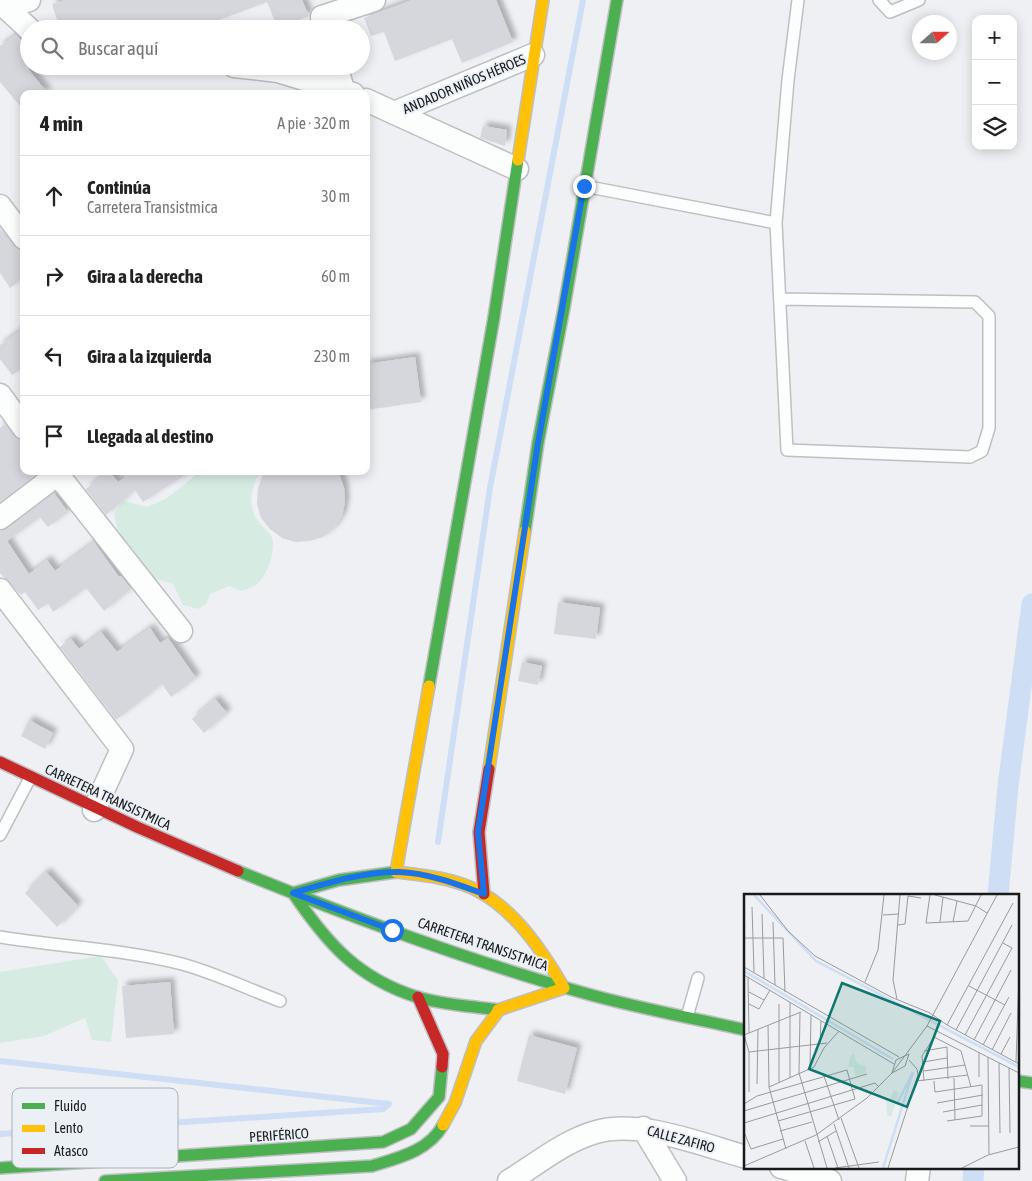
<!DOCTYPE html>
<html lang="es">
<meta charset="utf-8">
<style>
body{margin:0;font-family:"Asap Condensed",sans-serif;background:#f6f6f6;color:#222}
.controls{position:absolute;right:15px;top:15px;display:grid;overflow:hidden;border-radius:10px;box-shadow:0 2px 12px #0003}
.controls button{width:45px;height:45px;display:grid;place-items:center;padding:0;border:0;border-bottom:1px solid #e0e0e0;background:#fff;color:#222;font:25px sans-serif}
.compass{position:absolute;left:912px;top:15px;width:45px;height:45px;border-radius:50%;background:#fff;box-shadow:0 2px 12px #0003;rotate:69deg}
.stop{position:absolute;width:15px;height:15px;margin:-11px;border:4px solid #1a73e8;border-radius:50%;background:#fff}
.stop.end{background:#1a73e8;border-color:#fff;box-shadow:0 1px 5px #0008}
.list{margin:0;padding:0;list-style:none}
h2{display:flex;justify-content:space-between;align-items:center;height:65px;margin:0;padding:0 20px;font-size:21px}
h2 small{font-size:16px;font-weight:400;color:#767676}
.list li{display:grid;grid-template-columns:32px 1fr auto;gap:15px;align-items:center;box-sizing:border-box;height:80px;padding:0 20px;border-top:1px solid #e0e0e0}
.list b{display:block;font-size:19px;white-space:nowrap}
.list p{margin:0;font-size:16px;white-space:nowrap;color:#767676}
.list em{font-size:16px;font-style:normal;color:#767676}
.icon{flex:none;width:28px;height:28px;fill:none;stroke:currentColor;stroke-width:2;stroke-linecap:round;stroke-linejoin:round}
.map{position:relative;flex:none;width:1032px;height:1181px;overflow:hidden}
.search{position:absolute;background:#fff;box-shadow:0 2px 12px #0003;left:20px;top:20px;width:350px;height:55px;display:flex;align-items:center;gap:12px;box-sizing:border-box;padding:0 18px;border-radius:28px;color:#767676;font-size:19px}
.panel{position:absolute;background:#fff;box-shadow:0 2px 12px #0003;left:20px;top:90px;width:350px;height:385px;border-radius:10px}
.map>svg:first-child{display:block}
.green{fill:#d6ece3}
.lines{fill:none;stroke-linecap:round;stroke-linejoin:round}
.stream{stroke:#cedef4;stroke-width:6}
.canal{stroke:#cedef4;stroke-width:21}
.building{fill:#d6d6dd;filter:url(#shadow)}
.lane-casing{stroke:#bdbfc2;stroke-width:14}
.street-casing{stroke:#bdbfc2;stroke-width:25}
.fast-casing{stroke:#bdbfc2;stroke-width:14}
.slow-casing{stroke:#bdbfc2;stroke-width:14}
.jam-casing{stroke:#bdbfc2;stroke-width:14}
.lane{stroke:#fcfdfd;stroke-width:11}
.street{stroke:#fcfdfd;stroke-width:22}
.fast{stroke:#4caf50;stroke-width:11}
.slow{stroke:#ffc107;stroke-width:11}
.jam{stroke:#c62828;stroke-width:11}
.route{stroke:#1a73e8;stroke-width:6}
.labels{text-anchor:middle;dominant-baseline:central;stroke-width:4;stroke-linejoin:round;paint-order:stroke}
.street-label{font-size:14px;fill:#181a1c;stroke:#ebf0f6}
.inset-river{fill:none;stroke:#cedef4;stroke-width:2.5}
.inset-road{fill:none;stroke:#989a9d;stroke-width:1}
.view{fill:#0f766e;fill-opacity:0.15;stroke:#0f766e;stroke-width:2.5}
.inset-edge{fill:none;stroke:#181a1c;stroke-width:2.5}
.key{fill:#ebf0f6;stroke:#acb0b5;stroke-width:1}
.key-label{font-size:14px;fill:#181a1c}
</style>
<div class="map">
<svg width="1032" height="1181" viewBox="0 0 1032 1181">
<defs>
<filter id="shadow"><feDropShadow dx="4.5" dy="-4.5" stdDeviation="2.5" flood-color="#0004"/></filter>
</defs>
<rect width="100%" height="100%" fill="#eef0f3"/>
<path class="green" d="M201 471H262C251 482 248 505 256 518 260 525 267 530 271 536 278 548 266 578 256 585 251 588 246 589 241 591L229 586 210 594 206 604 198 609 183 605 173 584 150 577 117 539V526L114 514 123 501 148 507 167 498Z
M101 956 118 980 111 1042 92 1040 85 1018 44 1036 0 1043V972Z"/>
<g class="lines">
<path class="stream" d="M438 842 490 488 583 0
M0 1061 389 1104 383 1109 0 1134"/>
<path class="canal" d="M998 895 1008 786 1032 604
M973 1181 974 1167"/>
</g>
<path class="building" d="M65 0H302L309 16 278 29 267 2 211 23 213 29H60L52 4Z
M412 0H496L513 42 462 63 452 39 395 61 384 32 371 36 364 18Z
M16 35 29 48V70L48 94H24V111L0 82V46Z
M483 126 507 130 505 146 480 138Z
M0 228 14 246 24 251V278L10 288 0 273Z
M24 328V367L12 375 0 359V345Z
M415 357 421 402 366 410V364Z
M5 424 14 436 24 441V471L39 472 0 502V428Z
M109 471 118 482 126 477 123 471H191L143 502 135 490 106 515 86 489Z
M264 471H338L344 488 345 502 342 516 334 528 323 537 309 541 295 542 282 538 270 529 261 518 257 504 258 489Z
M54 493 68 512 48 527 40 517 7 541 29 574 47 560 55 571 94 542 119 577 121 576 131 589 104 611 86 588 53 612 48 603 38 610 25 592 21 595 0 573V531L8 528Z
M558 602 600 608 596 639 554 634Z
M150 628 160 643 168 638 196 678 171 697 162 684 116 720 60 647 71 639 79 649 101 632 117 652Z
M522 662 542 666 538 685 518 681Z
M215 699 227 713 204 733 192 719Z
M29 720 53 733 45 749 21 736Z
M46 872 78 906 57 927 25 893Z
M170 982 174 1034 126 1038 122 986Z
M529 1035 577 1048 565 1094 517 1081Z"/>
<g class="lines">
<defs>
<path id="lane" d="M879 0 890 12 919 0
M584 186 776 223
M780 299 975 302 989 316V428L982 451 970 457 787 450 776 223 788 80 798 0
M0 835 30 778
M0 937C61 947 122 949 182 964 215 973 248 989 280 1001
M687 1017 698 978"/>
<path id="street" d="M0 2 29 29
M6 8 29 0
M322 17 374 0
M234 66 278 71 353 94
M336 66 343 89
M366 100 517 169
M394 113 533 55
M0 206 24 238
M0 395 24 428
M55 471 181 631
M0 518 62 471
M0 590 122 749 94 810
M643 1128 675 1181
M781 1167 830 1181
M509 1181C537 1164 564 1141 596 1132 639 1119 703 1145 746 1157
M917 1181 919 1167"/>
<path id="fast" d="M525 531 538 443 564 308 617 0
M429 686 494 317 518 160
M238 871C351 917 466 960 584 993 637 1008 692 1018 746 1030
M396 872 339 880 293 893C327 943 357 978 417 997 442 1005 472 1006 498 1010
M1018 1081 1032 1083
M0 1168 383 1142 411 1129 439 1097 442 1067
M105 1181 372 1166C398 1158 429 1151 443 1125"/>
<path id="slow" d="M518 160 543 0
M489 769 525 531
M396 872 429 686
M396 872C423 875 454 878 478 891 516 911 543 952 564 988L498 1010
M443 1125 455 1103 476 1041 499 1010"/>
<path id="jam" d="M0 762 137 827 238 871
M484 894 479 832 489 769
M418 997 443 1054 442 1067"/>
</defs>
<use href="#lane" class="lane-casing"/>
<use href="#street" class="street-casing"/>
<use href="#fast" class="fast-casing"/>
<use href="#slow" class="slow-casing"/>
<use href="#jam" class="jam-casing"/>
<use href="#lane" class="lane"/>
<use href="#street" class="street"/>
<use href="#fast" class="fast"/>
<use href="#slow" class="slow"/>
<use href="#jam" class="jam"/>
</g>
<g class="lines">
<path class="route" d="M392 930 293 893C324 884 366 871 399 872 428 873 457 884 484 894L478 832 538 443 584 186"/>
</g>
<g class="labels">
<g class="street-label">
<text transform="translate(464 84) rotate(-23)">ANDADOR NIÑOS HÉROES</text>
<text transform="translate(108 797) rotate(25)">CARRETERA TRANSISTMICA</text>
<text transform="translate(483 944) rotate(19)">CARRETERA TRANSISTMICA</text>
<text transform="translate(279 1135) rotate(-4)">PERIFÉRICO</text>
<text transform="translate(681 1139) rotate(15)">CALLE ZAFIRO</text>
</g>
</g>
<g transform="translate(744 894)">
<rect width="275" height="275" fill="#eef0f3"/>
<path d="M110 160 113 169 122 172V178L118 181 111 182 110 173H104L106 163ZM150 196 155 199 147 223 143 221 142 206H146Z" fill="#d6ece3"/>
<path class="inset-river" d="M10 1 72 67 275 173M0 77 149 165M139 274 169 178 153 210"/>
<path class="inset-road" d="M16 1 44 37 71 62 147 103 186 119 203 131 275 170M186 1 182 29 224 27 237 1M191 1 232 12 243 19M8 13 10 78M18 20 20 84M139 21 155 20M29 28 31 91M196 28 199 3M209 28 213 7M154 31 161 30 164 2 177 4M0 44H39L41 98M0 73 155 163M0 81 150 170M4 83 5 139M121 88 134 56 140 1M225 92 261 111M5 98 20 106M153 105 149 86 156 1M5 110 15 115 26 96M56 118 55 179 83 274M24 131 25 193 42 255M203 131 269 9M183 132 275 179M212 136 268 31M221 141 268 54 259 49M230 146 267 76M76 149 77 127M239 151 265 103M203 153 204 185M248 156 267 119M180 157 203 153M5 158 83 149M165 160 161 172 148 179 152 166ZM257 160 266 143M244 163 245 260M179 168 203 164M272 168 275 80M255 169 256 239M66 174 67 121M265 174 266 239M180 177 221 171M80 182 95 226M235 183V158M46 184V108M210 184 211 226M172 187 224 181M180 187 178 162 190 143 217 157 227 193M190 187 191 198 238 191V222L203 227M35 188V110M13 190 14 135M25 193 70 173 80 154 95 137M5 198V158L0 141 57 118M193 209 239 201M0 210 13 202 103 176 111 205 34 227M0 217 123 180M199 218 238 211M97 224 115 274M0 229 131 189 135 193M90 230 105 274M226 232H245M36 237 68 228M0 238 7 255 39 245M83 242 94 274M61 247 70 274M74 248 92 237M0 272 72 241 123 204 148 179 183 132 253 1M91 274 135 268M144 274 174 181 173 175 165 166M218 274 244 261 275 253"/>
<path class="view" d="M98 89 196 127 163 213 65 175Z"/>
<rect width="275" height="275" class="inset-edge"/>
</g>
<rect x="12" y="1088" width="166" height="80" rx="8" class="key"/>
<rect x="22" y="1103" width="23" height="6" fill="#4caf50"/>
<rect x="22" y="1125" width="23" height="7" fill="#ffc107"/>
<rect x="22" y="1148" width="23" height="6" fill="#c62828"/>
<g class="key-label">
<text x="54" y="1111">Fluido</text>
<text x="54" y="1133">Lento</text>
<text x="54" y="1156">Atasco</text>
</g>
</svg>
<div class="controls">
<button>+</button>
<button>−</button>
<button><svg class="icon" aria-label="layers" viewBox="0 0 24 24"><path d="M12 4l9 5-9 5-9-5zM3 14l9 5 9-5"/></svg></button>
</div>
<svg class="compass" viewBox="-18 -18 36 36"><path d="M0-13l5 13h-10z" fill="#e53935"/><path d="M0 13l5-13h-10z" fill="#767676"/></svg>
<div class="stop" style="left:392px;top:930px"></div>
<div class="stop end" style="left:584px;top:186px"></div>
<div class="search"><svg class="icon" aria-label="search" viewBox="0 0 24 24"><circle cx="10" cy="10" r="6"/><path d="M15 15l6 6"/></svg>Buscar aquí</div>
<section class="panel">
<h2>4 min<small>A pie · 320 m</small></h2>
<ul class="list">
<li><svg class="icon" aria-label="ahead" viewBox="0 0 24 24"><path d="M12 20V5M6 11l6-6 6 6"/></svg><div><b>Continúa</b><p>Carretera Transistmica</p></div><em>30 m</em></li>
<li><svg class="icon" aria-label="right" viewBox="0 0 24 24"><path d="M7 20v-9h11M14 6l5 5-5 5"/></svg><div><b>Gira a la derecha</b></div><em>60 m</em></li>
<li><svg class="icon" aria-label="left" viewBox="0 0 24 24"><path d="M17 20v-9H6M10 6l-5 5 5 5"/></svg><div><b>Gira a la izquierda</b></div><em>230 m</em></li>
<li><svg class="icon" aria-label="arrive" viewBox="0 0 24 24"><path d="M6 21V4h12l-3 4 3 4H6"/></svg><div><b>Llegada al destino</b></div></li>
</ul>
</section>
</div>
